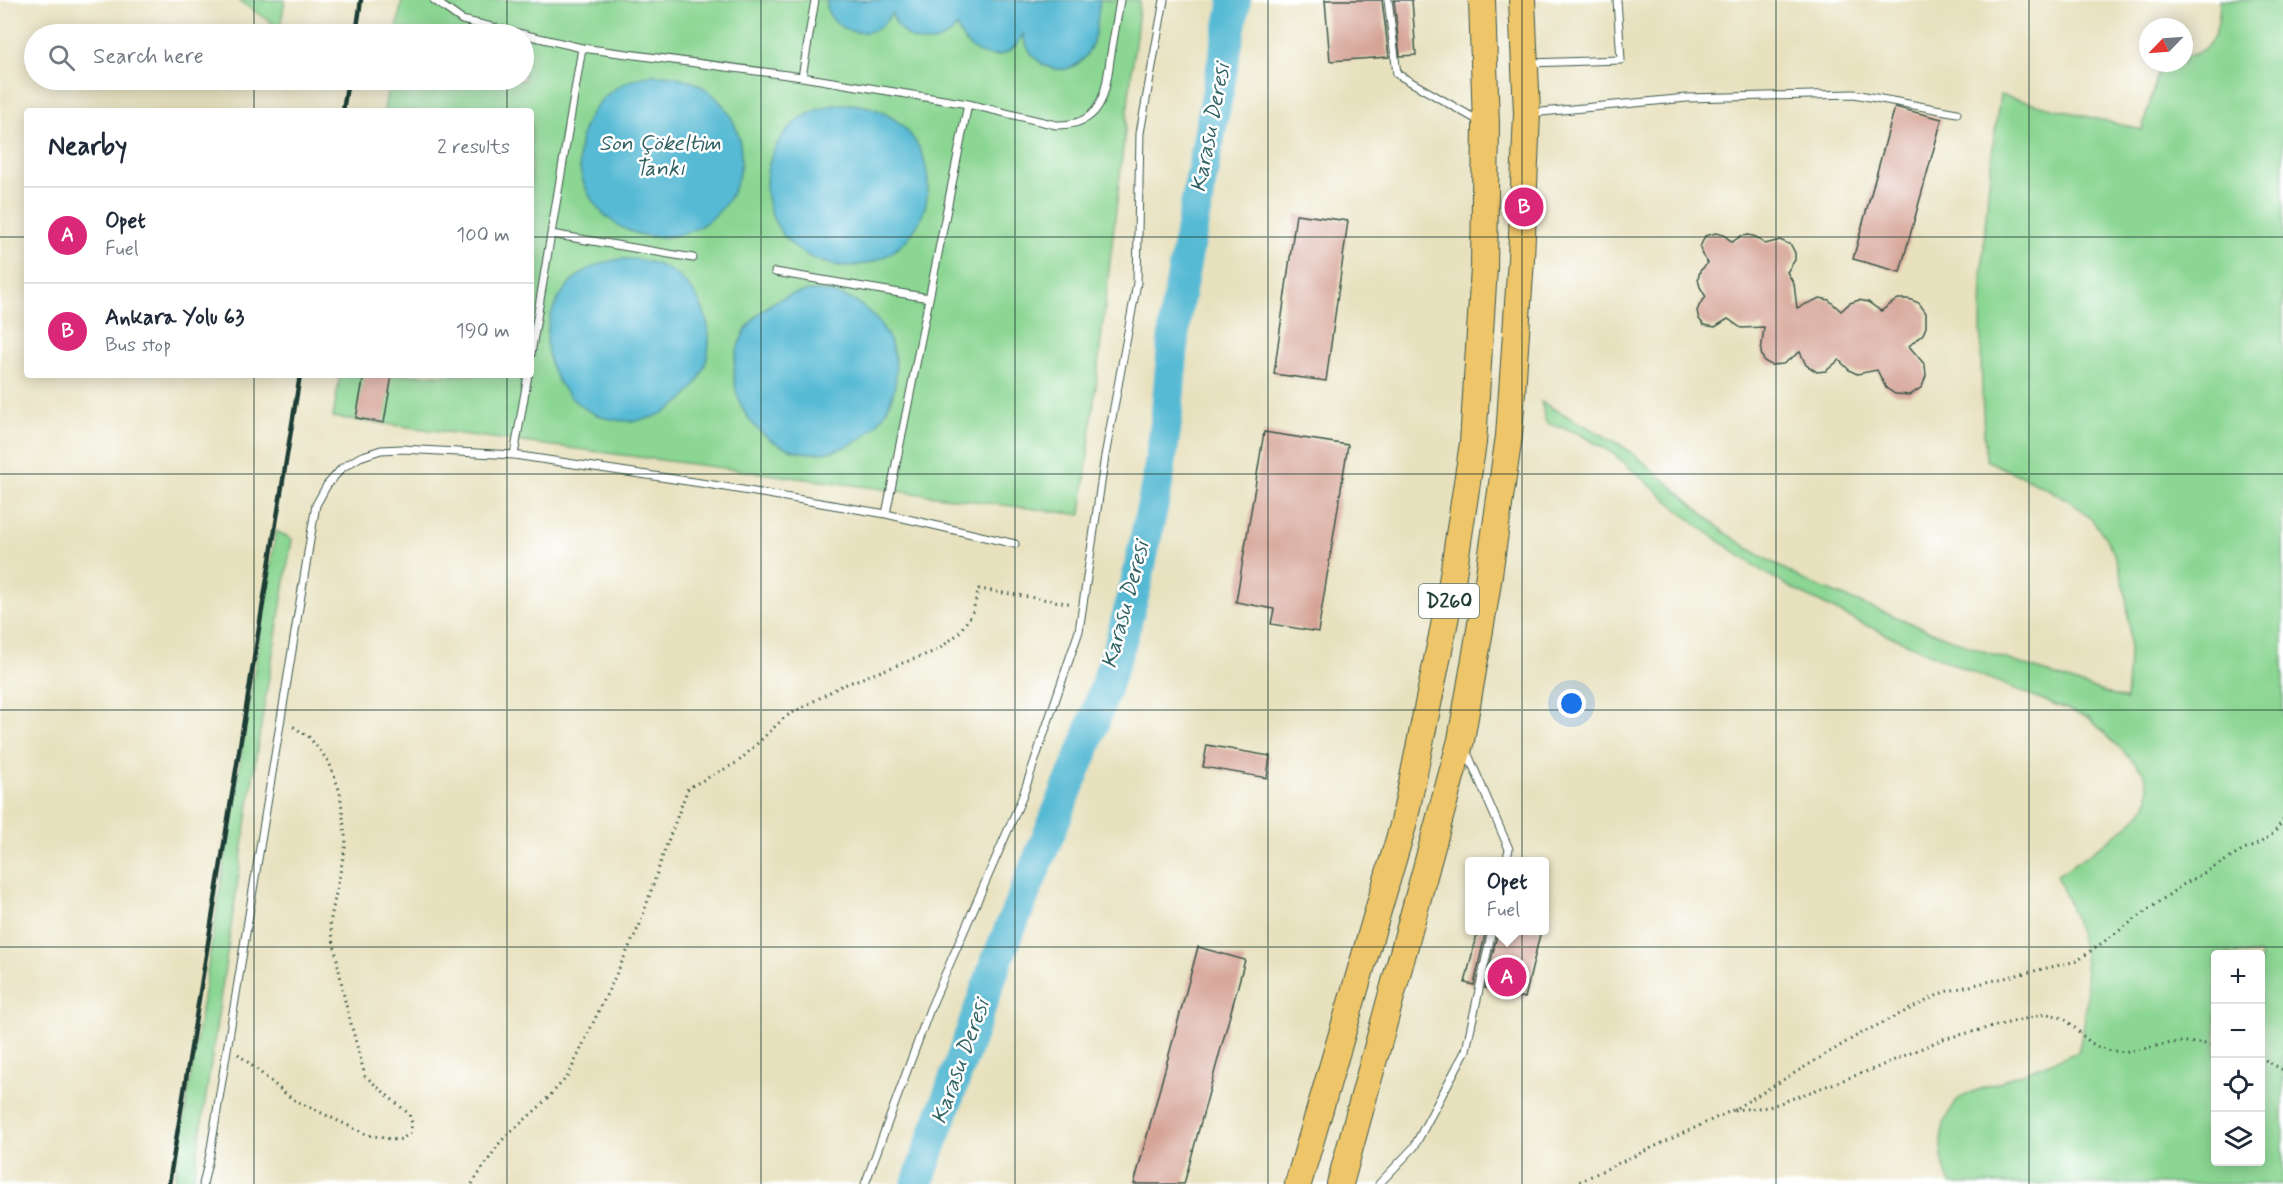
<!DOCTYPE html>
<meta charset="utf-8">
<style>
body{margin:0;font-family:Mynerve,sans-serif;background:#f2f2f3;color:#1f2937}
.controls{position:absolute;right:18px;bottom:18px;display:grid;overflow:hidden;border-radius:6px;box-shadow:0 3px 15px #0003}
.controls button{width:54px;height:54px;display:grid;place-items:center;padding:0;border:0;border-bottom:2px solid #e0e1e3;background:#fff;color:#1f2937;font:30px sans-serif}
.compass{position:absolute;left:2139px;top:18px;width:54px;height:54px;border-radius:50%;background:#fff;box-shadow:0 3px 15px #0003;rotate:245deg}
.you{position:absolute;left:1572px;top:704px;width:21px;height:21px;margin:-15px;border:4px solid #fff;border-radius:50%;background:#1a73e8;box-shadow:0 0 0 9px #1a73e833}
.badge{display:grid;place-items:center;width:39px;height:39px;border-radius:50%;background:#db2777;color:#fff;font-size:20px;font-weight:700}
.pin{position:absolute;translate:-50% -50%;border:3px solid #fff;box-shadow:0 2px 6px #0006}
.popup{position:absolute;left:1465px;top:857px;width:84px;height:78px;box-sizing:border-box;display:grid;place-content:center;border-radius:6px;background:#fff;filter:drop-shadow(0 2px 4px #0005);font-size:20px;white-space:nowrap;color:#747a83}
.popup b{font-size:22px;color:#1f2937}
.popup::after{content:'';position:absolute;left:50%;top:100%;margin-left:-12px;border:12px solid transparent;border-top-color:#fff}
.list{margin:0;padding:0;list-style:none}
h2{display:flex;justify-content:space-between;align-items:center;height:78px;margin:0;padding:0 24px;font-size:26px}
h2 small{font-size:20px;font-weight:400;color:#747a83}
.list li{display:grid;grid-template-columns:39px 1fr auto;gap:18px;align-items:center;box-sizing:border-box;height:96px;padding:0 24px;border-top:2px solid #e0e1e3}
.list b{display:block;font-size:22px;white-space:nowrap}
.list p{margin:0;font-size:20px;white-space:nowrap;color:#747a83}
.list em{font-size:20px;font-style:normal;color:#747a83}
.icon{flex:none;width:33px;height:33px;fill:none;stroke:currentColor;stroke-width:2;stroke-linecap:round;stroke-linejoin:round}
.map{position:relative;flex:none;width:2283px;height:1184px;overflow:hidden}
.search{position:absolute;background:#fff;box-shadow:0 3px 15px #0003;left:24px;top:24px;width:510px;height:66px;display:flex;align-items:center;gap:15px;box-sizing:border-box;padding:0 21px;border-radius:33px;color:#747a83;font-size:22px}
.panel{position:absolute;background:#fff;box-shadow:0 3px 15px #0003;left:24px;top:108px;width:510px;height:270px;border-radius:6px}
.map>svg:first-child{display:block}
.green{fill:#8bd693;stroke:#558a64;stroke-width:1.5;fill-rule:evenodd}
.water{fill:#56bad4;stroke:#3a7c84;stroke-width:1.5}
.lines{fill:none;stroke-linecap:round;stroke-linejoin:round}
.river{stroke:#56bad4;stroke-width:32}
.building{fill:#d6a497}
.lane-casing{stroke:#3d5649;stroke-width:9}
.highway-casing{stroke:#3d5649;stroke-width:28}
.path{stroke:#3d5649;stroke-width:3;stroke-dasharray:1.5 4.5;stroke-linecap:butt}
.lane{stroke:#fff;stroke-width:7}
.highway{stroke:#eec569;stroke-width:26}
.rail{stroke:#1f3d34;stroke-width:4.5}
.grid{fill:none;stroke:#1f3d34;stroke-width:1.5;stroke-opacity:0.55}
.labels{text-anchor:middle;dominant-baseline:central;stroke-width:5;stroke-linejoin:round;paint-order:stroke}
.shield{fill:#fff;stroke:#627771;stroke-width:1.5}
.shield-label{font-size:20px;font-weight:bold;fill:#1f3d34}
.water-label{font-size:22px;font-style:italic;fill:#306264;stroke:#fff}
</style>
<div class="map">
<svg width="2283" height="1184" viewBox="0 0 2283 1184">
<rect width="100%" height="100%" fill="#fff"/>
<filter id="ink" filterUnits="userSpaceOnUse"><feTurbulence type="fractalNoise" baseFrequency=".0167" numOctaves="2"/><feDisplacementMap in="SourceGraphic" scale="12" xChannelSelector="R" yChannelSelector="G"/><feConvolveMatrix kernelMatrix="1 2 1 2 8 2 1 2 1" color-interpolation-filters="sRGB"/></filter>
<filter id="wash" filterUnits="userSpaceOnUse"><feTurbulence type="fractalNoise" baseFrequency=".008" numOctaves="4" result="noise"/><feDisplacementMap in="SourceGraphic" scale="24" xChannelSelector="R" yChannelSelector="G"/><feGaussianBlur stdDeviation="1.35" result="paint"/><feColorMatrix in="noise" values="0 0 0 0 0 0 0 0 0 0 0 0 0 0 0 0 0 1.4 0 .05"/><feComposite in="paint" operator="in"/></filter>
<g filter="url(#wash)">
<rect width="100%" height="100%" fill="#e7e1be"/>
<path class="green" d="M238 0H285L280 28Z
M402 0H1140L1081 515 333 417 340 375H531V111H384L389 80H524V34H396Z
M2220 0H2283V1184H1950C1937 1154 1936 1120 1962 1096L2078 1052C2095 990 2087 933 2056 876 2074 864 2137 824 2145 807 2151 796 2148 782 2143 771L2089 718 1972 672 1863 624 1795 590 1762 571 1694 523 1614 454 1578 433 1546 423 1541 402 1619 444 1640 459 1724 532 1751 550 1805 581 1966 645 2126 700C2132 631 2136 547 2072 503 2046 485 2014 474 1986 460 1976 334 1981 220 2000 95L2142 130 2161 63H2184V57C2216 51 2219 27 2220 0ZM2260 954V1162H2216V954Z
M276 531 292 539 259 737 193 1184H174Z"/>
<path class="water" d="M827 0H1100C1097 17 1097 40 1087 54 1066 85 1028 65 1023 34 1008 68 966 59 957 26 938 53 900 45 892 13 889 17 884 24 880 27 859 41 824 26 827 0Z
M579 156a81 81 0 1 1 162 0a81 81 0 1 1-162 0Z
M766 185a81 81 0 1 1 162 0a81 81 0 1 1-162 0Z
M547 340a81 81 0 1 1 162 0a81 81 0 1 1-162 0Z
M734 372a81 81 0 1 1 162 0a81 81 0 1 1-162 0Z"/>
<g class="lines">
<path class="river" d="M917 1184 997 960 1087 741 1120 644 1135 589 1158 479 1166 423 1176 311 1235 0"/>
</g>
<g id="blocks">
<path class="building" d="M1325 0H1382L1389 57 1330 61Z
M1394 0H1412L1416 55 1400 56Z
M1895 107 1942 119 1900 272 1853 259Z
M1296 214 1348 221 1326 381 1274 374Z
M1716 233 1724 235 1732 242 1741 236 1749 235 1756 237 1765 244 1780 240 1791 245 1795 253V260L1787 272 1794 284 1797 308 1820 298 1829 300 1841 311 1850 303 1859 300 1868 302 1881 311 1898 299H1909L1919 303 1926 313V327L1923 334 1909 346 1925 365 1926 376 1922 387 1910 395 1895 394 1886 388 1877 370 1857 374 1849 370 1839 360 1826 371 1817 372 1806 365 1800 352 1783 364 1771 365 1764 361 1761 353 1764 327 1741 328 1728 319 1715 327 1704 325 1699 319 1697 311 1700 304 1706 297 1700 287 1698 279 1700 271 1708 263 1702 255 1700 247 1705 236Z
M364 375H392L384 423 356 418Z
M1264 432 1348 445 1318 632 1271 624 1274 609 1236 602Z
M1207 745 1270 756 1267 778 1203 767Z
M1478 930H1486L1474 985 1465 983Z
M1498 930H1541L1525 998 1485 988Z
M1198 947 1245 960 1184 1184H1134Z"/>
</g>
</g>
<g filter="url(#ink)">
<use href="#blocks" fill-opacity="0" stroke="#3d5649" stroke-width="1.5"/>
<g class="lines">
<defs>
<path id="lane" d="M434 0 462 20 582 48 802 77 968 104 1056 125C1101 126 1105 96 1110 60 1113 40 1117 20 1120 0
M1388 0 1397 74 1479 121
M1529 63 1621 60 1617 0
M802 77 815 0
M1531 113 1687 98 1854 94 1957 113
M551 234 693 258
M775 272 929 298
M531 354 582 48
M514 455 528 375
M886 514 968 104
M1466 750 1509 849 1506 862
M203 1184 210 1154 312 528 316 505 327 485 342 468 360 457 381 450 402 449 514 455 707 484 886 514 1015 544
M865 1184 930 1009 1022 798 1079 631 1105 456 1137 283 1140 133 1164 0
M1379 1184 1414 1147 1466 1050 1492 930"/>
<path id="highway" d="M1298 1184 1404 822 1449 601 1473 443 1484 268 1486 125 1482 0
M1340 1184 1461 740 1486 595 1509 436 1521 259 1527 113 1522 0"/>
</defs>
<use href="#lane" class="lane-casing"/>
<use href="#highway" class="highway-casing"/>
<path class="path" d="M238 1054 292 1099 368 1135 396 1140 402 1139 410 1133 412 1123 409 1114 365 1076 345 1001 330 923 346 843 340 792 329 762 309 737 291 725
M2260 1057 2283 1070
M1734 1110 1769 1107 1876 1068 1943 1039 2045 1014C2075 1015 2078 1041 2104 1049 2130 1057 2156 1043 2183 1042 2193 1042 2205 1044 2216 1045
M472 1184 501 1141 540 1106 568 1076 640 924 664 852 688 788 738 762 785 717 841 686 938 650 958 634 972 614 979 589 1073 604
M1574 1184 1733 1110 1858 1035 1944 992 2077 961 2181 886 2244 850 2260 843 2274 833 2283 820"/>
<use href="#lane" class="lane"/>
<use href="#highway" class="highway"/>
<path class="rail" d="M356 34 361 0
M343 111 348 80
M169 1184 300 375"/>
</g>
</g>
<path class="grid" d="M254 0V34M507 0V34M761 0V1184M1015 0V1184M1268 0V1184M1522 0V1184M1776 0V1184M2029 0V1184M254 80V111M507 80V111M0 237H27M531 237H2283M254 375V1184M507 375V1184M0 474H2283M0 710H2283M0 947H2283"/>
<g class="labels">
<rect class="shield" x="1419" y="584" width="60" height="34" rx="4.5"/>
<g class="shield-label">
<text x="1449" y="601">D260</text>
</g>
<g class="water-label">
<text transform="translate(1211 128) rotate(-79)">Karasu Deresi</text>
<text x="660" y="144">Son Çökeltim<tspan x="660" dy="25">Tankı</tspan></text>
<text transform="translate(1126 605) rotate(-75)">Karasu Deresi</text>
<text transform="translate(961 1062) rotate(-70)">Karasu Deresi</text>
</g>
</g>
</svg>
<div class="controls">
<button>+</button>
<button>−</button>
<button><svg class="icon" aria-label="locate" viewBox="0 0 24 24"><circle cx="12" cy="12" r="6"/><path d="M12 2v4M12 18v4M2 12h4M18 12h4"/></svg></button>
<button><svg class="icon" aria-label="layers" viewBox="0 0 24 24"><path d="M12 4l9 5-9 5-9-5zM3 14l9 5 9-5"/></svg></button>
</div>
<svg class="compass" viewBox="-18 -18 36 36"><path d="M0-13l5 13h-10z" fill="#e53935"/><path d="M0 13l5-13h-10z" fill="#747a83"/></svg>
<div class="you"></div>
<div class="pin badge" style="left:1507px;top:977px">A</div>
<div class="popup"><b>Opet</b>Fuel</div>
<div class="pin badge" style="left:1524px;top:207px">B</div>
<div class="search"><svg class="icon" aria-label="search" viewBox="0 0 24 24"><circle cx="10" cy="10" r="6"/><path d="M15 15l6 6"/></svg>Search here</div>
<section class="panel">
<h2>Nearby<small>2 results</small></h2>
<ul class="list">
<li><span class="badge">A</span><div><b>Opet</b><p>Fuel</p></div><em>100 m</em></li>
<li><span class="badge">B</span><div><b>Ankara Yolu 63</b><p>Bus stop</p></div><em>190 m</em></li>
</ul>
</section>
</div>
